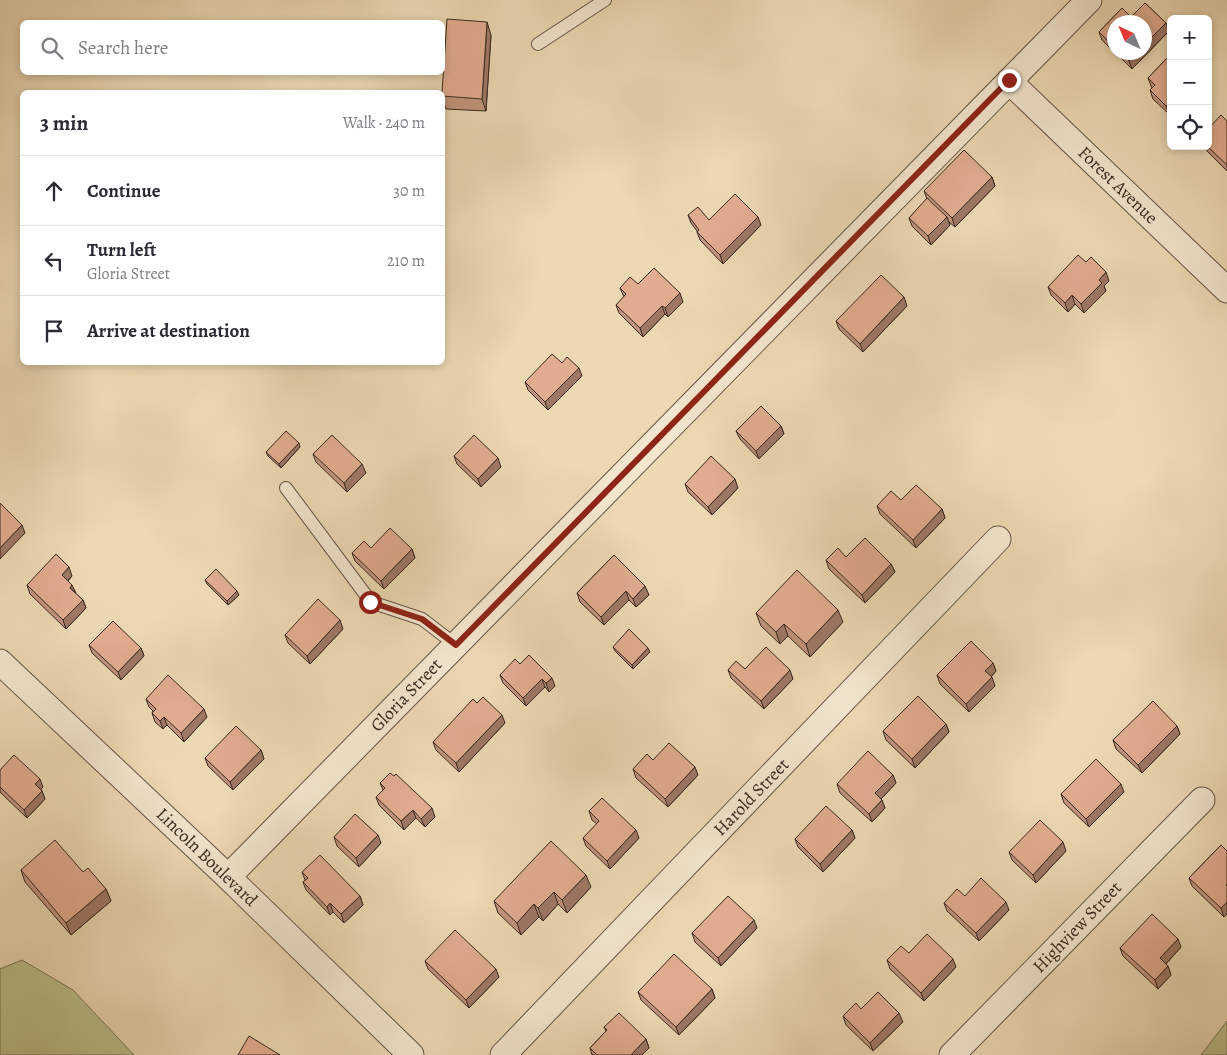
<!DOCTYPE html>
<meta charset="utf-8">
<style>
body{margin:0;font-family:Alegreya,serif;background:#f7f7f7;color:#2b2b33}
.controls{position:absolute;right:15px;top:15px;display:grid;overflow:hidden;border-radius:8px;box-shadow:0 2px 8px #0003}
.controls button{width:45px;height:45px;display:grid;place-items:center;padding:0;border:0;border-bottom:1px solid #e1e1e2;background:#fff;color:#2b2b33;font:25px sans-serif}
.compass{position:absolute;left:1107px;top:15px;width:45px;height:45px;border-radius:50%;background:#fff;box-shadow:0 2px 8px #0003;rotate:316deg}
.stop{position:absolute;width:15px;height:15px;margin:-11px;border:4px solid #8f2418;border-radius:50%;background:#fff}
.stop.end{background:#8f2418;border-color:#fff;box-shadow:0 1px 5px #0008}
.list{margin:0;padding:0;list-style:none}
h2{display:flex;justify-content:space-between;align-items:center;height:65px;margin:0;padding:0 20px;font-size:21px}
h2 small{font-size:16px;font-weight:400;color:#7c7c81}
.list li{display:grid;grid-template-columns:32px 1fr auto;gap:15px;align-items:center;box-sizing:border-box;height:70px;padding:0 20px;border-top:1px solid #e1e1e2}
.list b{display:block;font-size:19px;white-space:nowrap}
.list p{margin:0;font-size:16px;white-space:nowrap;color:#7c7c81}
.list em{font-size:16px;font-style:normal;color:#7c7c81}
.icon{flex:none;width:28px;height:28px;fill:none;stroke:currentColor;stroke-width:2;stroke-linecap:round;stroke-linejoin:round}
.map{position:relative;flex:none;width:1227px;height:1055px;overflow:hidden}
.search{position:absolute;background:#fff;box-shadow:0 2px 8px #0003;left:20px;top:20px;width:425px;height:55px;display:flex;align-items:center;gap:12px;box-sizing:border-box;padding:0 18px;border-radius:8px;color:#7c7c81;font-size:19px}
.panel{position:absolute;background:#fff;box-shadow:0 2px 8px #0003;left:20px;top:90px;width:425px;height:275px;border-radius:8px}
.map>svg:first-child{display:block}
.green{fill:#babe8a;stroke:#787455}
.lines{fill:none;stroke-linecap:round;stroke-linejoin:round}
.service-casing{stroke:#645545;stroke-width:14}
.minor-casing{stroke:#645545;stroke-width:27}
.service{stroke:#f3e6ce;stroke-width:12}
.minor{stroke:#f3e6ce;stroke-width:25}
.wall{fill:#c2947c;stroke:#372920}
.shaded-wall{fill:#9e7865;stroke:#372920}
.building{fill:#e1ac90;stroke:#372920}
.route{stroke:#8f2418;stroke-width:6}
.labels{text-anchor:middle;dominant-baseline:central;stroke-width:5;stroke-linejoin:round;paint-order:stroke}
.street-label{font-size:18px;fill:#372920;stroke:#f3e6ce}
</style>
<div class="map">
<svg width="1227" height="1055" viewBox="0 0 1227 1055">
<rect width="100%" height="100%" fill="#ecd8b3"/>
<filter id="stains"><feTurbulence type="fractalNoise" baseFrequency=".004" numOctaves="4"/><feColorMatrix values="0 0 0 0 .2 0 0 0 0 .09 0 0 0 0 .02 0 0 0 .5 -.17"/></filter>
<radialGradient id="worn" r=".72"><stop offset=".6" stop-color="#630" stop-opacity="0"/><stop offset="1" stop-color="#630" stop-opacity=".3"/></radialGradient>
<path class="green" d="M22 960 73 990 134 1055H0V969Z
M1227 1021V1055H1201Z"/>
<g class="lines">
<defs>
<path id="service" d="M538 44 605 0
M286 488 371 602 422 619 456 645"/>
<path id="minor" d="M1009 81 1227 290
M0 662 228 877 411 1055
M228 877 1089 0
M503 1055 998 539
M952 1055 1202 800"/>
</defs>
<use href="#service" class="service-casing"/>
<use href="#minor" class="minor-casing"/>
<use href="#service" class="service"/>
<use href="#minor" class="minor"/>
</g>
<path class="wall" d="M1145 3 1166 23 1169 31 1132 69 1115 52H1144V22H1114V52L1102 40 1099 32 1122 8 1131 17Z
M491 35 486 111 446 109 442 99V92Z
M1171 54V112L1169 114 1153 99 1150 90 1152 88 1151 86 1148 78Z
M1227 121V171L1202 146H1208Z
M992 177 995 186 955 227 948 221 950 225 931 245 912 226 909 218 927 199 924 191Z
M688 215 709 220 761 225 723 264 700 240 697 232V231L691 223Z
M1086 262 1109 281 1104 286 1106 291 1084 313 1075 304 1068 312 1051 295 1048 287Z
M638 284 683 302 668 317 665 314 643 337 619 313 616 305 624 297 620 288Z
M907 306 863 352 839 329 836 321Z
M562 363 582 376 548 410 528 390 525 382Z
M781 426 784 434 759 459 740 439 736 431Z
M300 447 281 468 268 456 266 452Z
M313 454 366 473 347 492 316 462Z
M454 456 501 467 481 487 457 464Z
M685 484 738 488 712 515 688 492Z
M901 500 942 509 945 518 916 548 880 514 877 506Z
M371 548 412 549 415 558 384 589 355 561 352 553Z
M614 555 649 595 636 607 629 600 604 625 580 602 577 593Z
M846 557 891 564 895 572 865 603 829 569 826 560Z
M72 576 68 581 75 593 83 600 86 608 66 629 30 594 27 585Z
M205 580 239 595 228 605 207 584Z
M756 613 843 622 810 657 788 636 780 644 761 626Z
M343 629 310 664 288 643 285 635Z
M89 645 141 648 144 656 121 680 92 653Z
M613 647 650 652 633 669 615 651Z
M993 663 996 671 991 677 995 686 969 712 940 684 937 675Z
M520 664 555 686 549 692 545 687 526 706 503 683 500 675Z
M745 669 793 679 764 709 731 678 728 670Z
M146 699 207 717 184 742 167 725 163 729 155 722 152 713 153 711 149 707Z
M477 703 505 723 459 772 436 750 433 742Z
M946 724 949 732 915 768 886 740 883 731Z
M1177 726 1180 734 1142 773 1116 749 1113 740Z
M261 750 264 759 233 790 208 766 205 758Z
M653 760 698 775 668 807 636 778 633 769Z
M0 770 43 787 41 789 42 791 45 799 27 818 0 792Z
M893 775 896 783 881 799 885 808 872 822 840 793 837 784Z
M380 783 435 817 425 827 416 818 404 830 379 805 376 797 383 790Z
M1124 792 1089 827 1064 803 1061 794Z
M589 811 639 838 610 869 586 846 583 838 597 824 592 820Z
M852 830 855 838 823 872 798 847 795 839Z
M334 837 381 843 359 867 337 846Z
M1221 845 1224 917 1192 886 1189 878Z
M1066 851 1036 883 1012 860 1009 852Z
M21 870 106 889 111 901 71 935 25 882Z
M302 872 360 896 363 905 344 923 333 912 330 915 306 890 303 882 305 880Z
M591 887 567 913 558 904 543 921 539 917 521 935 498 913 494 901Z
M965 896 1009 910 979 941 947 911 944 903Z
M757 928 721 966 695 942 692 933Z
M1181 947 1166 964 1168 966 1171 975 1158 989 1123 956 1120 948Z
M909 953 956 967 924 1001 890 969 887 960Z
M425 961 499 977 469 1008 428 969Z
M712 989 715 998 679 1035 641 1000 638 992Z
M861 1009 903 1022 873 1051 846 1025 843 1016Z
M604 1027 646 1039 649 1048 642 1055H592L590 1048 606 1031Z"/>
<path class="shaded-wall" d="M487 22 491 35 486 111 482 99Z
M1166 23 1169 31 1132 69 1129 61 1138 52H1144V45Z
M1171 101V112L1169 114 1166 106Z
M992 177 995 186 955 227 952 218Z
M758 217 761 225 723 264 720 255Z
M947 217 950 225 931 245 928 236Z
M1106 272 1109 281 1104 286 1106 291 1084 313 1081 304 1099 280Z
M680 293 683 302 668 317 665 308Z
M1072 295 1075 304 1068 312 1065 303Z
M904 297 907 306 863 352 860 344Z
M662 306 665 314 643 337 640 328Z
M579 368 582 376 548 410 545 402Z
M781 426 784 434 759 459 756 451Z
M299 443 300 447 281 468 279 464Z
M498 458 501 467 481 487 478 479Z
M362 464 366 473 347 492 344 483Z
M735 479 738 488 712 515 708 507Z
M942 509 945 518 916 548 913 540Z
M22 525 25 533 0 559V548Z
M412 549 415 558 384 589 381 581Z
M891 564 895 572 865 603 862 595Z
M69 567 72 576 65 583 62 575Z
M72 585 76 593 70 588Z
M645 586 649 595 636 607 633 599Z
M237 591 239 595 228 605 227 601Z
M626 591 629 600 604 625 601 617Z
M83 600 86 608 66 629 63 620Z
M838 610 843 622 810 657 806 644Z
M340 620 343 629 310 664 307 656Z
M784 624 788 636 780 644 776 632Z
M141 648 144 656 121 680 118 672Z
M648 648 650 652 633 669 632 665Z
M993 663 996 671 989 679 985 671Z
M790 670 793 679 764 709 761 701Z
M992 677 995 686 969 712 966 704Z
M552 678 555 686 549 692 546 683Z
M542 679 545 687 526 706 523 698Z
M204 709 207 717 184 742 181 733Z
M502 715 505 723 459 772 456 763Z
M164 717 167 725 163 729 160 721Z
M946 724 949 732 915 768 912 759Z
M1177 726 1180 734 1142 773 1138 765Z
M261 750 264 759 233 790 230 782Z
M695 767 698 775 668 807 665 799Z
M893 775 896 783 878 802 875 793Z
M40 779 43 787 38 792 35 784Z
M1121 784 1124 792 1089 827 1086 819Z
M42 791 45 799 27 818 24 810Z
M882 800 885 808 872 822 869 814Z
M432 808 435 817 425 827 421 819Z
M413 810 416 818 404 830 401 821Z
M636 830 639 838 610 869 607 861Z
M852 830 855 838 823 872 820 864Z
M378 835 381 843 359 867 356 858Z
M1063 842 1066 851 1036 883 1033 875Z
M586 875 591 887 567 913 562 900Z
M106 889 111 901 71 935 66 923Z
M554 892 558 904 543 921 538 908Z
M360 896 363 905 344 923 341 914Z
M1006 902 1009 910 979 941 976 933Z
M1227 902V914L1224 917 1221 908Z
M330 903 333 912 330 915 327 907Z
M534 904 539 917 521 935 517 923Z
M754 920 757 928 721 966 718 958Z
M1178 939 1181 947 1163 967 1160 958Z
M953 959 956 967 924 1001 921 993Z
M1168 966 1171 975 1158 989 1155 980Z
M496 969 499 977 469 1008 466 1000Z
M712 989 715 998 679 1035 676 1027Z
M899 1013 903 1022 873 1051 870 1043Z
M646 1039 649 1048 642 1055H631Z"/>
<path class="building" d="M1145 3 1166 23 1144 45V22H1114V47L1099 32 1122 8 1131 17Z
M447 19 487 22 482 99 442 96V92Z
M1120 52H1138L1129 61Z
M1171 54V101L1166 106 1150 90 1155 85 1148 78Z
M1221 115 1227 121V165L1207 146H1208V129Z
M964 150 992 177 952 218 924 191Z
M735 194 758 217 720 255 697 232 699 230 688 215 698 207 709 220Z
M927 198 947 217 928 236 909 218Z
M1078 255 1086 262 1091 257 1106 272 1099 280 1102 283 1081 304 1072 295 1065 303 1048 287Z
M654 268 680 293 665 308 662 306 640 328 616 305 626 294 620 288 630 277 638 284Z
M881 275 904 297 860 344 836 321Z
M552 354 562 363 567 357 579 368 545 402 525 382Z
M761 406 781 426 756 451 736 431Z
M286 431 299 443 279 464 266 452Z
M332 435 362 464 344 483 313 454Z
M474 435 498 458 478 479 454 456Z
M711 456 735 479 708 507 685 484Z
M916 485 942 509 913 540 877 506 891 491 901 500Z
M0 503 22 525 0 548Z
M390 528 412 549 381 581 352 553 364 541 371 548Z
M865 538 891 564 862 595 826 560 838 548 846 557Z
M56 554 69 567 62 575 72 585 70 588 83 600 63 620 27 585Z
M614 555 645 586 633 599 626 591 601 617 577 593Z
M216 569 237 591 227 601 205 580Z
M797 570 838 610 806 644 784 624 776 632 756 613Z
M318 599 340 620 307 656 285 635Z
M113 621 141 648 118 672 89 645Z
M629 629 648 648 632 665 613 647Z
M971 641 993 663 985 671 992 677 966 704 937 675Z
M766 647 790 670 761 701 728 670 736 661 745 669Z
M529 655 552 678 546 683 542 679 523 698 500 675 515 659 520 664Z
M168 675 204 709 181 733 164 717 160 721 152 713 156 709 146 699Z
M918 696 946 724 912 759 883 731Z
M483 697 502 715 456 763 433 742 473 699 477 703Z
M1153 701 1177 726 1138 765 1113 740Z
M236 726 261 750 230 782 205 758Z
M669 743 695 767 665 799 633 769 647 754 653 760Z
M868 751 893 775 875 793 882 800 869 814 837 784Z
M14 755 40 779 35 784 42 791 24 810 0 787V770Z
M1096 759 1121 784 1086 819 1061 794Z
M390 773 394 776 396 774 432 808 421 819 413 810 401 821 376 797 385 788 380 783Z
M602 798 636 830 607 861 583 838 599 821 589 811Z
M826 806 852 830 820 864 795 839Z
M355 814 378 835 356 858 334 837Z
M1040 820 1063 842 1033 875 1009 852Z
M55 840 83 872 88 868 106 889 66 923 21 870Z
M551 841 586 875 562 900 554 892 538 908 534 904 517 923 494 901Z
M1221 845 1227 851V884L1226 885 1227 886V902L1221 908 1189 878Z
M320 855 360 896 341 914 330 903 327 907 303 882 308 878 302 872Z
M981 878 1006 902 976 933 944 903 957 889 965 896Z
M728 896 754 920 718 958 692 933Z
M1152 914 1178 939 1160 958 1168 966 1155 980 1120 948Z
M455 930 496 969 466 1000 425 961Z
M927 934 953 959 921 993 887 960 901 946 909 953Z
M674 954 712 989 676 1027 638 992Z
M878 992 899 1013 870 1043 843 1016 856 1003 861 1009Z
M619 1013 646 1039 631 1055H597L590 1048 607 1030 604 1027Z
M249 1036 280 1055H238Z"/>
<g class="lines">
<path class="route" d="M370 602 422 619 456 645 1009 80"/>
</g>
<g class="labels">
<g class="street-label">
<text transform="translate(1118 185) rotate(44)">Forest Avenue</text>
<text transform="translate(406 695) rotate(-46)">Gloria Street</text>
<text transform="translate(751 797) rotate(-46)">Harold Street</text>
<text transform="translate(207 857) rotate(44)">Lincoln Boulevard</text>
<text transform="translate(1077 927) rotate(-46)">Highview Street</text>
</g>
</g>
<rect width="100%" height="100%" filter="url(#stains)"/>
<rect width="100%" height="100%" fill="url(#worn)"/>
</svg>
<div class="controls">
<button>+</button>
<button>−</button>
<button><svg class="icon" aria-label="locate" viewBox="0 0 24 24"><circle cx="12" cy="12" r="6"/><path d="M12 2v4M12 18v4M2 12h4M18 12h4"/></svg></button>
</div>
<svg class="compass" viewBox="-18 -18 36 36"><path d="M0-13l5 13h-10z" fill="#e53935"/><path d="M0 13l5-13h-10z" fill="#7c7c81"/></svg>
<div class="stop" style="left:370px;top:602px"></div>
<div class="stop end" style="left:1009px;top:80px"></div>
<div class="search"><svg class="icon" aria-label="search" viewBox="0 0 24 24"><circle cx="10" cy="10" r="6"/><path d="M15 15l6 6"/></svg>Search here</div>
<section class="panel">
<h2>3 min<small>Walk · 240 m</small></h2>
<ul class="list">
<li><svg class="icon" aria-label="ahead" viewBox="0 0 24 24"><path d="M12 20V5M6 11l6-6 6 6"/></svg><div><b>Continue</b></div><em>30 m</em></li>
<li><svg class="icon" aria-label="left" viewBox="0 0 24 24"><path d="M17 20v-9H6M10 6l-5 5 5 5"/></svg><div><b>Turn left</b><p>Gloria Street</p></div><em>210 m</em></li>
<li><svg class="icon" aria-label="arrive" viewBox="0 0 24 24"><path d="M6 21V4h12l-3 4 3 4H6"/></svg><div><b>Arrive at destination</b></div></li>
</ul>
</section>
</div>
